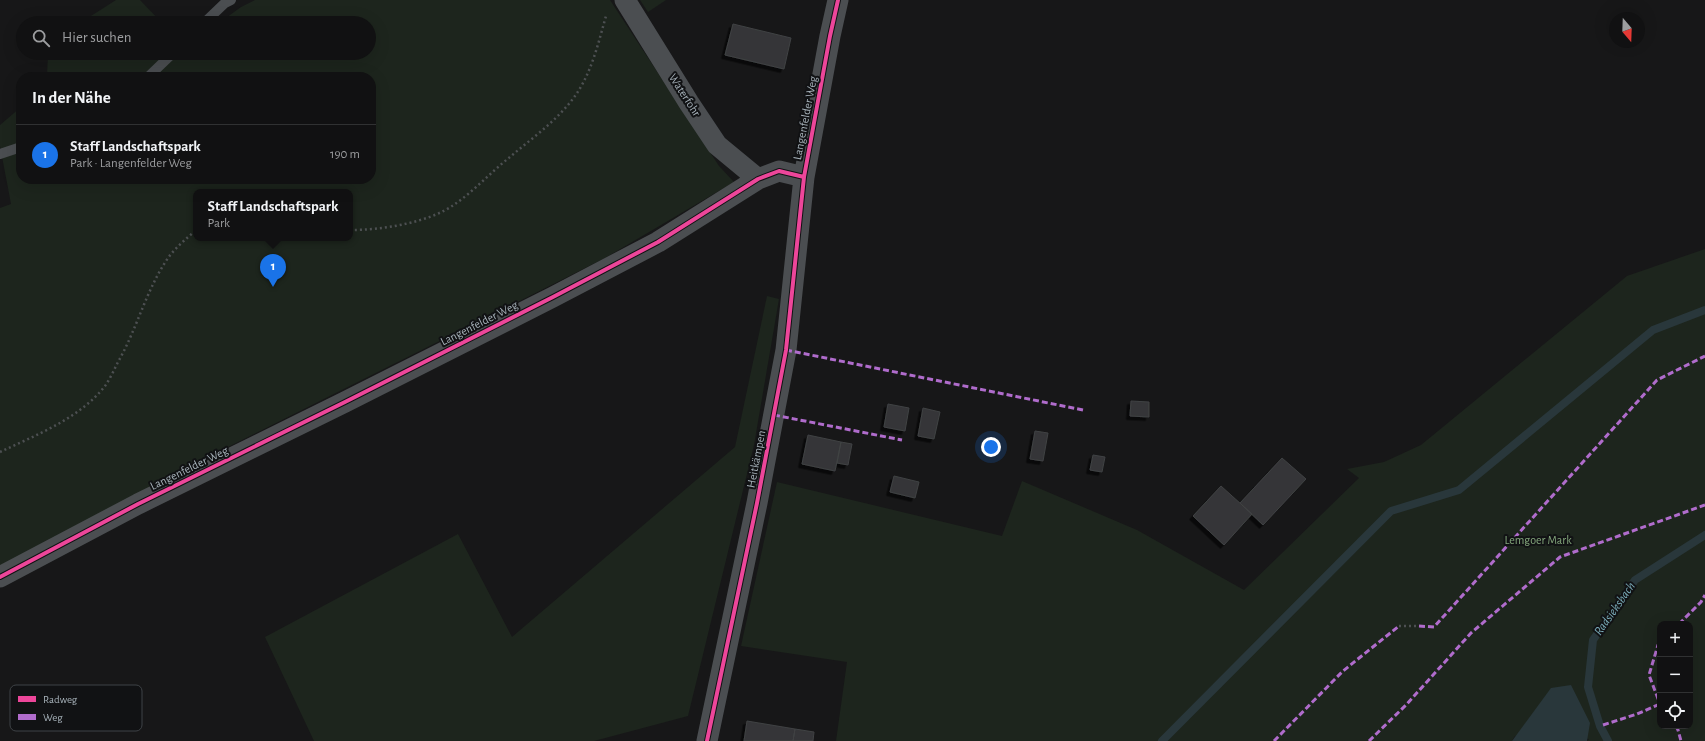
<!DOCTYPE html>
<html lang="de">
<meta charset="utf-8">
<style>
body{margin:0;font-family:"Alegreya Sans",sans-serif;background:#1e1f20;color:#f1f3f6}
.controls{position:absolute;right:12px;bottom:12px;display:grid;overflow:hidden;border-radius:8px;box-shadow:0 4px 16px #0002}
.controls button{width:36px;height:36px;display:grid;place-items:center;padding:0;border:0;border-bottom:1px solid #303132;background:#111112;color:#f1f3f6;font:20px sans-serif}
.compass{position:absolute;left:1609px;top:12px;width:36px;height:36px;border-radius:50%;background:#111112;box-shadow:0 4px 16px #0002;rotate:161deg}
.you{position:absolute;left:991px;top:447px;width:14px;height:14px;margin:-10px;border:3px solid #fff;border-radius:50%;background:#1a73e8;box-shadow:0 0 0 6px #1a73e833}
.badge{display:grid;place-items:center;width:26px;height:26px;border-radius:50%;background:#1a73e8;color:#fff;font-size:13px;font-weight:700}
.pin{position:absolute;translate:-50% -33px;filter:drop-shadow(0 1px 2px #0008)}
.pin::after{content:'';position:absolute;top:21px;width:14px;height:12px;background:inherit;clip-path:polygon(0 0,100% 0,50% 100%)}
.popup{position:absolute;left:193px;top:189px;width:160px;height:52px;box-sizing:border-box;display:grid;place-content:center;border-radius:8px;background:#111112;filter:drop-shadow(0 1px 3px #0005);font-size:13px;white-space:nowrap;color:#9c9d9f}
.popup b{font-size:15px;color:#f1f3f6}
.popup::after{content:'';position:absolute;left:50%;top:100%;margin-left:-8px;border:8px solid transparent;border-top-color:#111112}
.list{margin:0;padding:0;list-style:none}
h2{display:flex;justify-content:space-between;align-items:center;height:52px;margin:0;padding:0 16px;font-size:17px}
h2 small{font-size:13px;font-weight:400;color:#9c9d9f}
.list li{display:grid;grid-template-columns:26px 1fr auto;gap:12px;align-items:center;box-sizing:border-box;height:60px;padding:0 16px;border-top:1px solid #303132}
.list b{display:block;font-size:15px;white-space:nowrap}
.list p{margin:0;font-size:13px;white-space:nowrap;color:#9c9d9f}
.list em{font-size:13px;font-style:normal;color:#9c9d9f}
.icon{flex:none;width:22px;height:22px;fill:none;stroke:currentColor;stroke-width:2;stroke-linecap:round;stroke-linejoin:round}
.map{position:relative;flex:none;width:1705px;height:741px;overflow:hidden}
.search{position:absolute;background:#111112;box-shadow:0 4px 16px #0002;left:16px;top:16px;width:360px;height:44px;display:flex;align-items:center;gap:10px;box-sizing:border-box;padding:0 14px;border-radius:22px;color:#9c9d9f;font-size:15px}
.panel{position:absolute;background:#111112;box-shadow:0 4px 16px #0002;left:16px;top:72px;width:360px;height:112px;border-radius:16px}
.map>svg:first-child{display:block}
.green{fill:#1d251d;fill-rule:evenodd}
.water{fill:#29373b}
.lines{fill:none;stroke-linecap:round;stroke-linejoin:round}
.stream{stroke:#29373b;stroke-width:8}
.building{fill:#353637;stroke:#404244;filter:url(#shadow)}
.path{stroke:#4d5052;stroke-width:2.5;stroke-dasharray:2 3;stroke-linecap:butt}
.lane{stroke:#4b4e51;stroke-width:10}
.street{stroke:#4b4e51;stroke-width:21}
.quiet{stroke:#b06ccc;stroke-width:3;stroke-dasharray:6 3;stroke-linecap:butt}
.cycleway-casing{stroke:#111214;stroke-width:6}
.cycleway{stroke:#ed469a;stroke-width:4}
.labels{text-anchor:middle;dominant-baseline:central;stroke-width:4;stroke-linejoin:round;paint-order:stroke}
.street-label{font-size:12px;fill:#a7b2ba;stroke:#111214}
.park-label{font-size:12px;fill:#84a77c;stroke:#111214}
.water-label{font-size:13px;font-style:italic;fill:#7aabb8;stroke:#111214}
.key{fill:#111214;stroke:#3e4246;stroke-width:1}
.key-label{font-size:11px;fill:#a7b2ba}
</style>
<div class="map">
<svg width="1705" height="741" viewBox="0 0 1705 741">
<defs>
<filter id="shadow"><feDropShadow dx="-3.5" dy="3.5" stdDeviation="0" flood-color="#0009"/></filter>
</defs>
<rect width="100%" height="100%" fill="#171718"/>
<path class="green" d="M116 0H140L162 23H80Z
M255 0H610L719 166 734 182 605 258 232 445 87 520 0 568V208L11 204 0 146V125L21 107V179H371V77H47L48 53H369V23H219L241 7ZM196 192H350V238H196Z
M640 0H666L648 12Z
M1705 249V741H1587L1589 739 1515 736 1512 741H836L847 662 741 646 777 482 1002 536 1022 481 1137 530 1244 590 1359 478 1347 469 1384 462 1421 445 1627 276ZM1660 624H1690V726H1660Z
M767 296 779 299 754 445 688 716 594 741H314L265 637 458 534 512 637 735 447Z"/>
<path class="water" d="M1571 685 1590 723 1587 741H1512L1551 688Z"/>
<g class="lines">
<path class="stream" d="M1162 741 1391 511 1459 490 1653 330 1705 310
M1608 741 1600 726 1588 687 1593 640 1635 580 1705 535"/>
</g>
<path class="building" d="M733 24 791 38 784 69 725 55Z
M1131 401 1149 402V417L1130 416Z
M888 404 909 408 905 431 884 427Z
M923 408 940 412 934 439 918 436Z
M1035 431 1048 433 1043 461 1030 459Z
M808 435 841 442 835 471 802 464Z
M841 442 852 444 848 465 837 463Z
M1093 455 1105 457 1102 472 1090 470Z
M1282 458 1306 479 1263 525 1240 503Z
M894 476 919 482 915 498 890 492Z
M1221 486 1252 514 1224 545 1193 516Z
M747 721 795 729 793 741H744Z
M795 729 814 732 813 741H793Z"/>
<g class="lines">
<path class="path" d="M350 230C381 230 429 223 455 204 474 191 491 172 510 157 531 139 555 122 572 100 591 76 598 44 606 16
M0 452C36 435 79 419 105 386 110 379 114 370 118 362 137 329 146 290 168 258 176 247 186 239 196 230
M1399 626H1419"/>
<path class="lane" d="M204 23 225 3 231 0
M148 77 173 53
M0 154 21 147"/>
<path class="street" d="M625 0 689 103 717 145 758 179
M0 577 138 504 345 402 553 297 658 242 758 179 779 171 804 177
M707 741 757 503 786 350 804 177 830 36 838 0"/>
<path class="quiet" d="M786 350 1083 410
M774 415 902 440
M1679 624 1701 602 1705 595
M1419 626 1434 627 1657 380 1705 356
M1660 643 1658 645 1649 675 1660 704
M1603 725 1637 714 1660 704
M1676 726 1678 730 1681 741
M1274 741 1343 671 1399 626
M1369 741 1406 705 1471 633 1560 557 1705 505"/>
<defs>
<path id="cycleway" d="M0 577 138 504 345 402 553 297 658 242 758 179 779 171 804 177
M707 741 757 503 786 350 804 177 830 36 838 0"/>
</defs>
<use href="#cycleway" class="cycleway-casing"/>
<use href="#cycleway" class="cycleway"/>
</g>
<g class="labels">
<g class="street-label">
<text transform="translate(685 95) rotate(57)">Waterfohr</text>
<text transform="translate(805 118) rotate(-79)">Langenfelder Weg</text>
<text transform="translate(479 323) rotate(-27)">Langenfelder Weg</text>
<text transform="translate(756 459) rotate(-79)">Heitkämpen</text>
<text transform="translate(189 468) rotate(-26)">Langenfelder Weg</text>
</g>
<g class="park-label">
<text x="1538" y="540">Lemgoer Mark</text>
</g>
<g class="water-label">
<text transform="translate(1615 609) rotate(-55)">Radsieksbach</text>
</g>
</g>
<rect x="10" y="685" width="132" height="46" rx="6" class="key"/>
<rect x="18" y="696" width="18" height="6" fill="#ed469a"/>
<rect x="18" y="714" width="18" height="6" fill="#b06ccc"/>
<g class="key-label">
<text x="43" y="703">Radweg</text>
<text x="43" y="721">Weg</text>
</g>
</svg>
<div class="controls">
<button>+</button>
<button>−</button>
<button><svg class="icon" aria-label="locate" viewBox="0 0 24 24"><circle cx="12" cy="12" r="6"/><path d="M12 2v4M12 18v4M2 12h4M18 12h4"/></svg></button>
</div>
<svg class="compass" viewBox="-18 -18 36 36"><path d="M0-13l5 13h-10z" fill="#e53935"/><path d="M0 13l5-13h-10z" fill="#9c9d9f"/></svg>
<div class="you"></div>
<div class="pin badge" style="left:273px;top:287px">1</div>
<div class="popup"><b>Staff Landschaftspark</b>Park</div>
<div class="search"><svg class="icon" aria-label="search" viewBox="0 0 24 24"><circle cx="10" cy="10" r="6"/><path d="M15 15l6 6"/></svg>Hier suchen</div>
<section class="panel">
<h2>In der Nähe<small></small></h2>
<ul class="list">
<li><span class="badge">1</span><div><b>Staff Landschaftspark</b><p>Park · Langenfelder Weg</p></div><em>190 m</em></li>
</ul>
</section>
</div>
